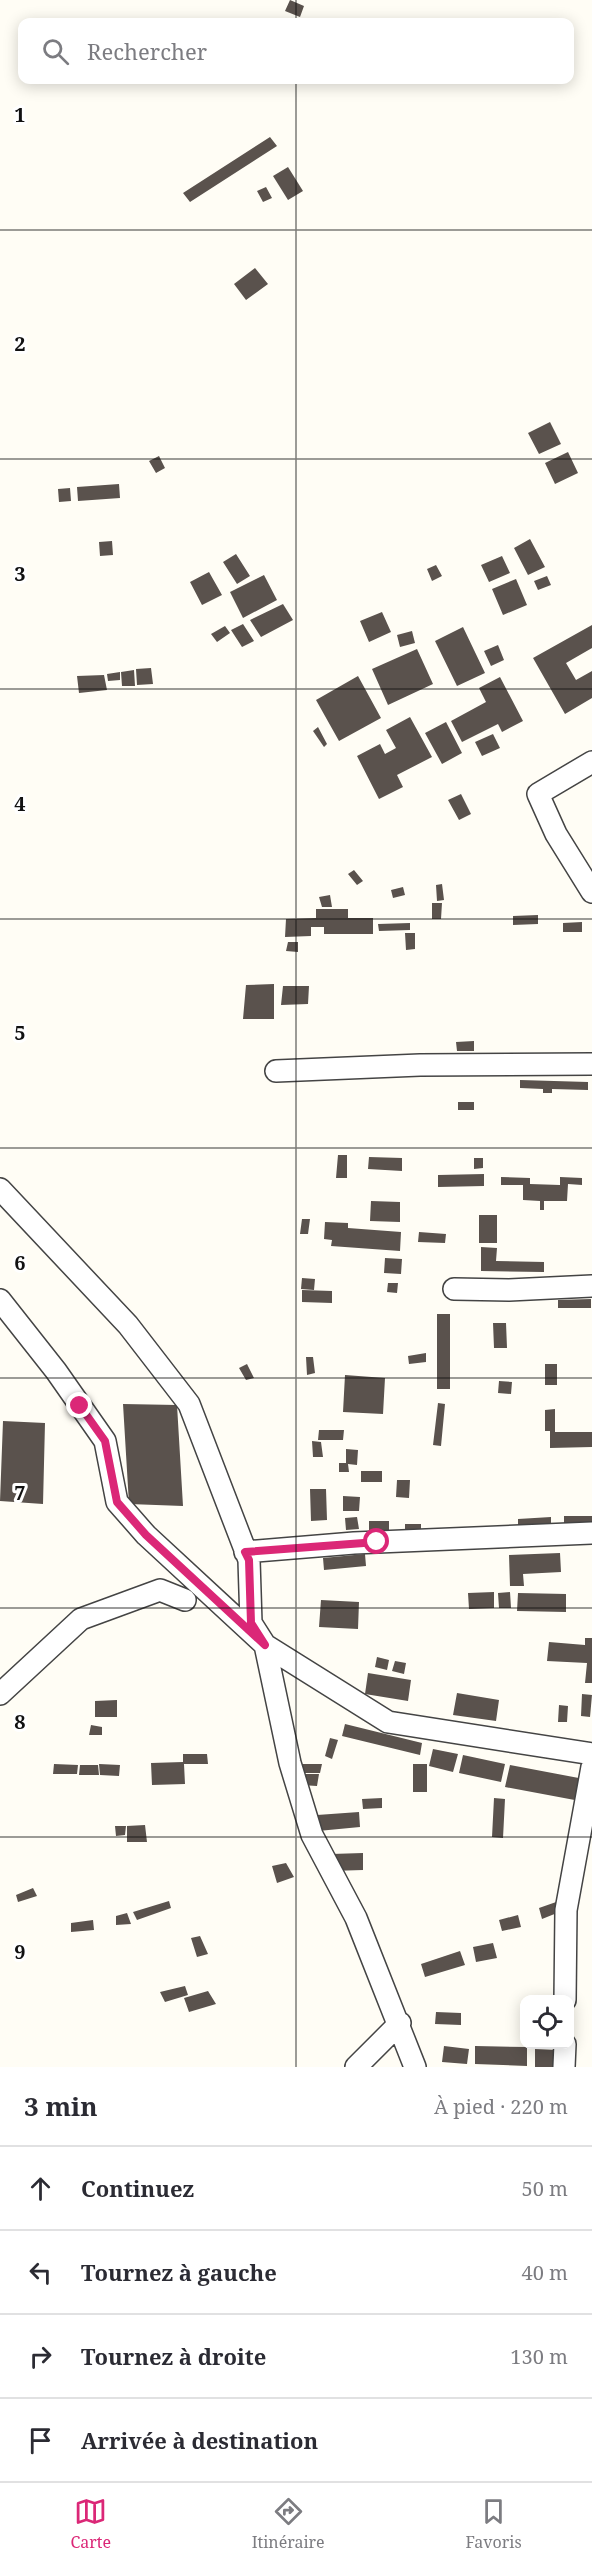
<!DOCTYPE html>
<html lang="fr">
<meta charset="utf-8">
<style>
body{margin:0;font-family:"Noto Serif",serif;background:#f7f7f7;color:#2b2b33}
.controls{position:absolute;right:18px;bottom:18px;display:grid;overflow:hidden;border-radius:12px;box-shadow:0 3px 15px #0003}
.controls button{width:54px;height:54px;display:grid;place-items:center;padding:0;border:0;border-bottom:2px solid #e1e1e2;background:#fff;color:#2b2b33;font:30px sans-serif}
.stop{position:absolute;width:18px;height:18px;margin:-14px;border:4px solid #db2777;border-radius:50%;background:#fff}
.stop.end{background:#db2777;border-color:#fff;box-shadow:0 2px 6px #0008}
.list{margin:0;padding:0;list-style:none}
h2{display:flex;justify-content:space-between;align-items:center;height:78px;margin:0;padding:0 24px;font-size:26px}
h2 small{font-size:20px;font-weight:400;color:#7c7c81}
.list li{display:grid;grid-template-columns:39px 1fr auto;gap:18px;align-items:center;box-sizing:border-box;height:84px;padding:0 24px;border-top:2px solid #e1e1e2}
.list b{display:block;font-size:22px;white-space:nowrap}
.list em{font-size:20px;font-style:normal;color:#7c7c81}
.icon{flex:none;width:33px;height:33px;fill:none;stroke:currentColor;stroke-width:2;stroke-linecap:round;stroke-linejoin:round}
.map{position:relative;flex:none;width:592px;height:2067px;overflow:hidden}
.search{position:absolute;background:#fff;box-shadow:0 3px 15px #0003;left:18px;right:18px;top:18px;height:66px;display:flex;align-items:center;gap:15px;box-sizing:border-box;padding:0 21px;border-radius:12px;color:#7c7c81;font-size:22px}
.sheet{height:414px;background:#fff}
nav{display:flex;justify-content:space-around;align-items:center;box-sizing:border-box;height:84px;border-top:2px solid #e1e1e2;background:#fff;font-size:16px;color:#7c7c81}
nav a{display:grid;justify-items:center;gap:3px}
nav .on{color:#db2777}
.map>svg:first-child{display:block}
.building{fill:#5a524d}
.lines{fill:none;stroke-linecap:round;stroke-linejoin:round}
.minor-casing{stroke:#444;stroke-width:24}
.minor{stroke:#fff;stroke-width:21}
.route{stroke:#db2777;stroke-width:8}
.grid{fill:none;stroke:#111;stroke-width:1.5;stroke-opacity:0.55}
.grid-label{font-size:20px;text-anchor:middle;font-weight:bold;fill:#111;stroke:#fff;stroke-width:6;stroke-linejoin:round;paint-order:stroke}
</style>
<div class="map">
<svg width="592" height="2067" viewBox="0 0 592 2067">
<rect width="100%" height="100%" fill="#fffdf5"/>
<path class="building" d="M290 0 304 6 300 17 285 11Z
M270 137 277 146 190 202 183 193Z
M288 167 303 191 288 200 273 176Z
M266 187 272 198 263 202 257 191Z
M255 268 268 284 246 300 234 284Z
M550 422 561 444 539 454 528 433Z
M568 452 578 473 555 484 545 463Z
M159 456 165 468 156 473 149 461Z
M119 484 120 498 78 501 77 487Z
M70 488 71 501 59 502 58 489Z
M530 539 545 567 528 575 514 548Z
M112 541 113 555 100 556 99 542Z
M236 554 250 576 237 584 223 562Z
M502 556 510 573 489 582 481 565Z
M436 565 442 576 432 581 427 569Z
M209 572 222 595 202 605 190 582Z
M264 575 277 600 243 618 230 592Z
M547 576 551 585 538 590 534 581Z
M516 579 527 605 503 615 492 589Z
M283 604 293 620 261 637 250 620Z
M382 612 391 632 369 642 360 621Z
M243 624 254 641 242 647 231 630Z
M592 625V648L566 663 576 680 592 671V698L565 714 533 658Z
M225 626 230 633 217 642 211 634Z
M463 627 485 673 457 686 435 641Z
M412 631 415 643 400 647 397 635Z
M498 645 504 660 491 666 484 651Z
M417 649 433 684 388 705 372 669Z
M151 668 153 684 137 685 136 669Z
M134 670 135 686H122L121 672Z
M120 672V680L108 681 107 674Z
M104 675 107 690 79 693 77 676Z
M358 676 381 718 339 741 316 700Z
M500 677 523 721 502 732 498 724 462 742 451 721 486 702 479 688Z
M410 717 432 757 397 775 403 787 379 799 357 756 380 744 385 754 396 748 386 730Z
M446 722 462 753 442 764 425 733Z
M318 727 327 744 324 747 313 731Z
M493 734 500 748 482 756 475 742Z
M461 794 471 814 459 820 448 800Z
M354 870 363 881 357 885 348 874Z
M442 884 444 900 437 901 436 885Z
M403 887 405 895 393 898 391 890Z
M330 895 332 907H322L319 897Z
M432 903H442L441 919H432Z
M316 909H348V918H373V934H324V927H311V936L285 937 286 919 316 918Z
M538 915V924L513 925V916Z
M582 922V932H563V923Z
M410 923V930L379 931 378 924Z
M405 933H415V949L406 950Z
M288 942H298V952L286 951Z
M274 984V1019H243L246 985Z
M283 986H309L308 1004 281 1005Z
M474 1041V1051H457L456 1042Z
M520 1080 588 1082V1090L552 1089V1093H543V1089L520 1088Z
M458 1102H474V1110H458Z
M338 1155H347V1178H336Z
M369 1157 402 1158V1171L368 1169Z
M474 1158H483V1168L474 1169Z
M484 1174V1186L438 1187V1175Z
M501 1177 530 1178V1184L560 1185V1177L582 1178V1185L568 1184 567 1201H544V1210H540V1201L523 1200V1185H501Z
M371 1201 400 1202V1222L370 1221Z
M479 1215H497V1243H479Z
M302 1219H310L308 1234H300Z
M325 1222 348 1223V1228L401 1232 400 1251 331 1246 332 1240 324 1239Z
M419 1232 446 1234 445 1243 418 1242Z
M481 1247 497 1248 496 1261 544 1262V1272L481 1271Z
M385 1258 402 1259 401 1274 384 1273Z
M302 1278 315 1279 314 1290 301 1289Z
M388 1283H398L397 1293 387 1292Z
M302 1290 332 1291V1303L302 1302Z
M591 1299V1308H558V1300Z
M437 1314H450V1389H437Z
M493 1323H506L507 1348H494Z
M426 1353V1362L409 1364 408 1356Z
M306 1357H313L315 1373 307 1375Z
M247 1364 254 1378 246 1380 239 1368Z
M545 1364H557V1385H545Z
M345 1375 385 1378 383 1414 343 1412Z
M499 1381 512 1382 511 1394 498 1393Z
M438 1403 445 1404 441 1446 433 1445Z
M123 1404 177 1405 183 1506 129 1504Z
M555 1409V1432H592V1447L550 1448V1431H545V1410Z
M3 1421 45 1423 43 1504 0 1501Z
M319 1430H344L343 1440H318Z
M312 1441 321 1442 323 1457H313Z
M346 1449 358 1450 357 1465 348 1464 349 1472H339V1463H346Z
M361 1471H382V1482H361Z
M397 1480H410L409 1498 396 1497Z
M310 1489H326L327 1520 311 1521Z
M343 1496 360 1497 359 1511H343Z
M564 1516H592V1523L564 1524Z
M357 1517 359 1529 346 1530 345 1518Z
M551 1517V1526L518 1527V1519Z
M369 1521H389V1532H369Z
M405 1524H421V1534L405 1535Z
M560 1553 561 1572 523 1574 524 1586H510L509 1555Z
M365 1554 366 1566 324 1570 323 1558Z
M494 1592V1608L469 1609 468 1593Z
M510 1592 511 1608H499L498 1593Z
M518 1593 566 1594V1612L517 1611Z
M321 1600 359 1602 358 1629 319 1627Z
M585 1638H592V1683H585L587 1663 547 1661 549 1642 585 1645Z
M377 1657 389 1660 387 1670 375 1667Z
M395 1661 406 1663 404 1674 392 1671Z
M368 1673 411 1680 408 1701 365 1694Z
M457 1693 499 1700 496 1721 453 1715Z
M582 1694 592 1695 590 1717 581 1716Z
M117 1700V1717H95V1701Z
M559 1705 568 1706 567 1722H558Z
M345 1724 422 1743 420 1755 342 1736Z
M91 1725 102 1727V1735H89Z
M330 1738 338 1740 332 1759 325 1756Z
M433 1749 458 1754 453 1772 429 1766Z
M183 1754H207L208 1764H184L185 1784 152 1785 151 1763 183 1762Z
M463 1755 505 1764 501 1782 459 1773Z
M54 1764 78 1765 77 1774H53Z
M99 1764 120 1765 119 1776 100 1775Z
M302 1764H322L320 1773H301Z
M413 1764H427V1792H413Z
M80 1765H98L99 1775H79Z
M510 1765 584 1779 580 1801 505 1787Z
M301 1774H319L317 1786 301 1785Z
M382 1798V1808L363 1809 362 1799Z
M494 1798 505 1799 503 1838 492 1837Z
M359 1812 360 1827 318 1831 317 1815Z
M145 1825 147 1842H127V1826Z
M115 1826H126L125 1835 116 1836Z
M363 1853V1870L331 1871V1854Z
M286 1863 294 1877 277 1883 272 1866Z
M33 1888 37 1896 18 1902 16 1895Z
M169 1901 171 1908 137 1920 133 1912Z
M559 1901 562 1911 542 1919 539 1908Z
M127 1913 131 1924 116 1925V1916Z
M518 1915 521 1927 502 1931 499 1920Z
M93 1920 94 1930 71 1932V1923Z
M200 1936 208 1954 197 1957 191 1938Z
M493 1943 497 1958 476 1962 473 1947Z
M460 1951 465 1965 425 1977 421 1964Z
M185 1986 188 1995 165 2002 160 1992Z
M208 1991 216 2004 189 2012 184 1998Z
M436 2012 461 2013V2025L435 2024Z
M444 2046 469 2049 467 2064 442 2062Z
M475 2046 527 2047V2066L475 2064Z
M535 2049 556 2050V2067H535Z"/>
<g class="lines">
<defs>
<path id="minor" d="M592 762 538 794 556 834 592 892
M276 1071 420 1065 592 1064
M0 1189 128 1325 189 1404 249 1560 251 1623 265 1645 290 1763 312 1835 356 1918 415 2067
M454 1289 509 1290 592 1286
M0 1300 56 1371 105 1441 117 1502 146 1535 265 1645 388 1722 592 1754
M245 1552 354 1543 592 1533
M0 1694 81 1619 160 1590 185 1600
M565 2000 566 1910 592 1767
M356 2067 400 2023
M564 2067 565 2044"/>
</defs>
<use href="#minor" class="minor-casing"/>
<use href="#minor" class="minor"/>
</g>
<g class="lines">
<path class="route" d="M80 1406 105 1441 117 1502 146 1535 265 1645 251 1623 249 1560 245 1552 377 1542"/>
</g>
<path class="grid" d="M296 0V22M296 80V2067M0 230H592M0 459H592M0 689H592M0 919H592M0 1148H592M0 1378H592M0 1608H592M0 1837H592"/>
<g class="grid-label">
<text x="20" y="122">1</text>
<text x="20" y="351">2</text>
<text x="20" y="581">3</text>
<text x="20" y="811">4</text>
<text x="20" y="1040">5</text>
<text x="20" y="1270">6</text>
<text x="20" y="1500">7</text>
<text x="20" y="1729">8</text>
<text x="20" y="1959">9</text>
</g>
</svg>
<div class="controls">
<button><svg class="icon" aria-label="locate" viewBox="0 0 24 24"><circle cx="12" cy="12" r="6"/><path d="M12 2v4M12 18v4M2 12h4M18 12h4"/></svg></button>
</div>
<div class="stop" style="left:377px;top:1542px"></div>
<div class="stop end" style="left:80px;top:1406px"></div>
<div class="search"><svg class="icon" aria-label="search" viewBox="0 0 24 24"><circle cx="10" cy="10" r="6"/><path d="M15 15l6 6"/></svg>Rechercher</div>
</div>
<section class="sheet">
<h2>3 min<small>À pied · 220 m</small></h2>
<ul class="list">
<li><svg class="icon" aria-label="ahead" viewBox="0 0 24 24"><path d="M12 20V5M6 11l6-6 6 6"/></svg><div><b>Continuez</b></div><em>50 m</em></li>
<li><svg class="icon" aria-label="left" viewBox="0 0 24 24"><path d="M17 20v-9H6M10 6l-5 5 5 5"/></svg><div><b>Tournez à gauche</b></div><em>40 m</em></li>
<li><svg class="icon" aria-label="right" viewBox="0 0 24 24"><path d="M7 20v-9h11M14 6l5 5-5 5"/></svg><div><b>Tournez à droite</b></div><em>130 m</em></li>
<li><svg class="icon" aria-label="arrive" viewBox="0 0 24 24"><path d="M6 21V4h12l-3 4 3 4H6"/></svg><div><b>Arrivée à destination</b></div></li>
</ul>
</section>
<nav>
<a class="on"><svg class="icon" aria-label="map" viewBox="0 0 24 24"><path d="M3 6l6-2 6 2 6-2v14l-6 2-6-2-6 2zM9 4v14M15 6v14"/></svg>Carte</a>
<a><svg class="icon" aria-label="directions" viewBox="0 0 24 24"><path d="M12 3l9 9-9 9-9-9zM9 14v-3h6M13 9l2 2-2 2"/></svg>Itinéraire</a>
<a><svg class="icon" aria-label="saved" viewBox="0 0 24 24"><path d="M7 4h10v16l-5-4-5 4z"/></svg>Favoris</a>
</nav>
